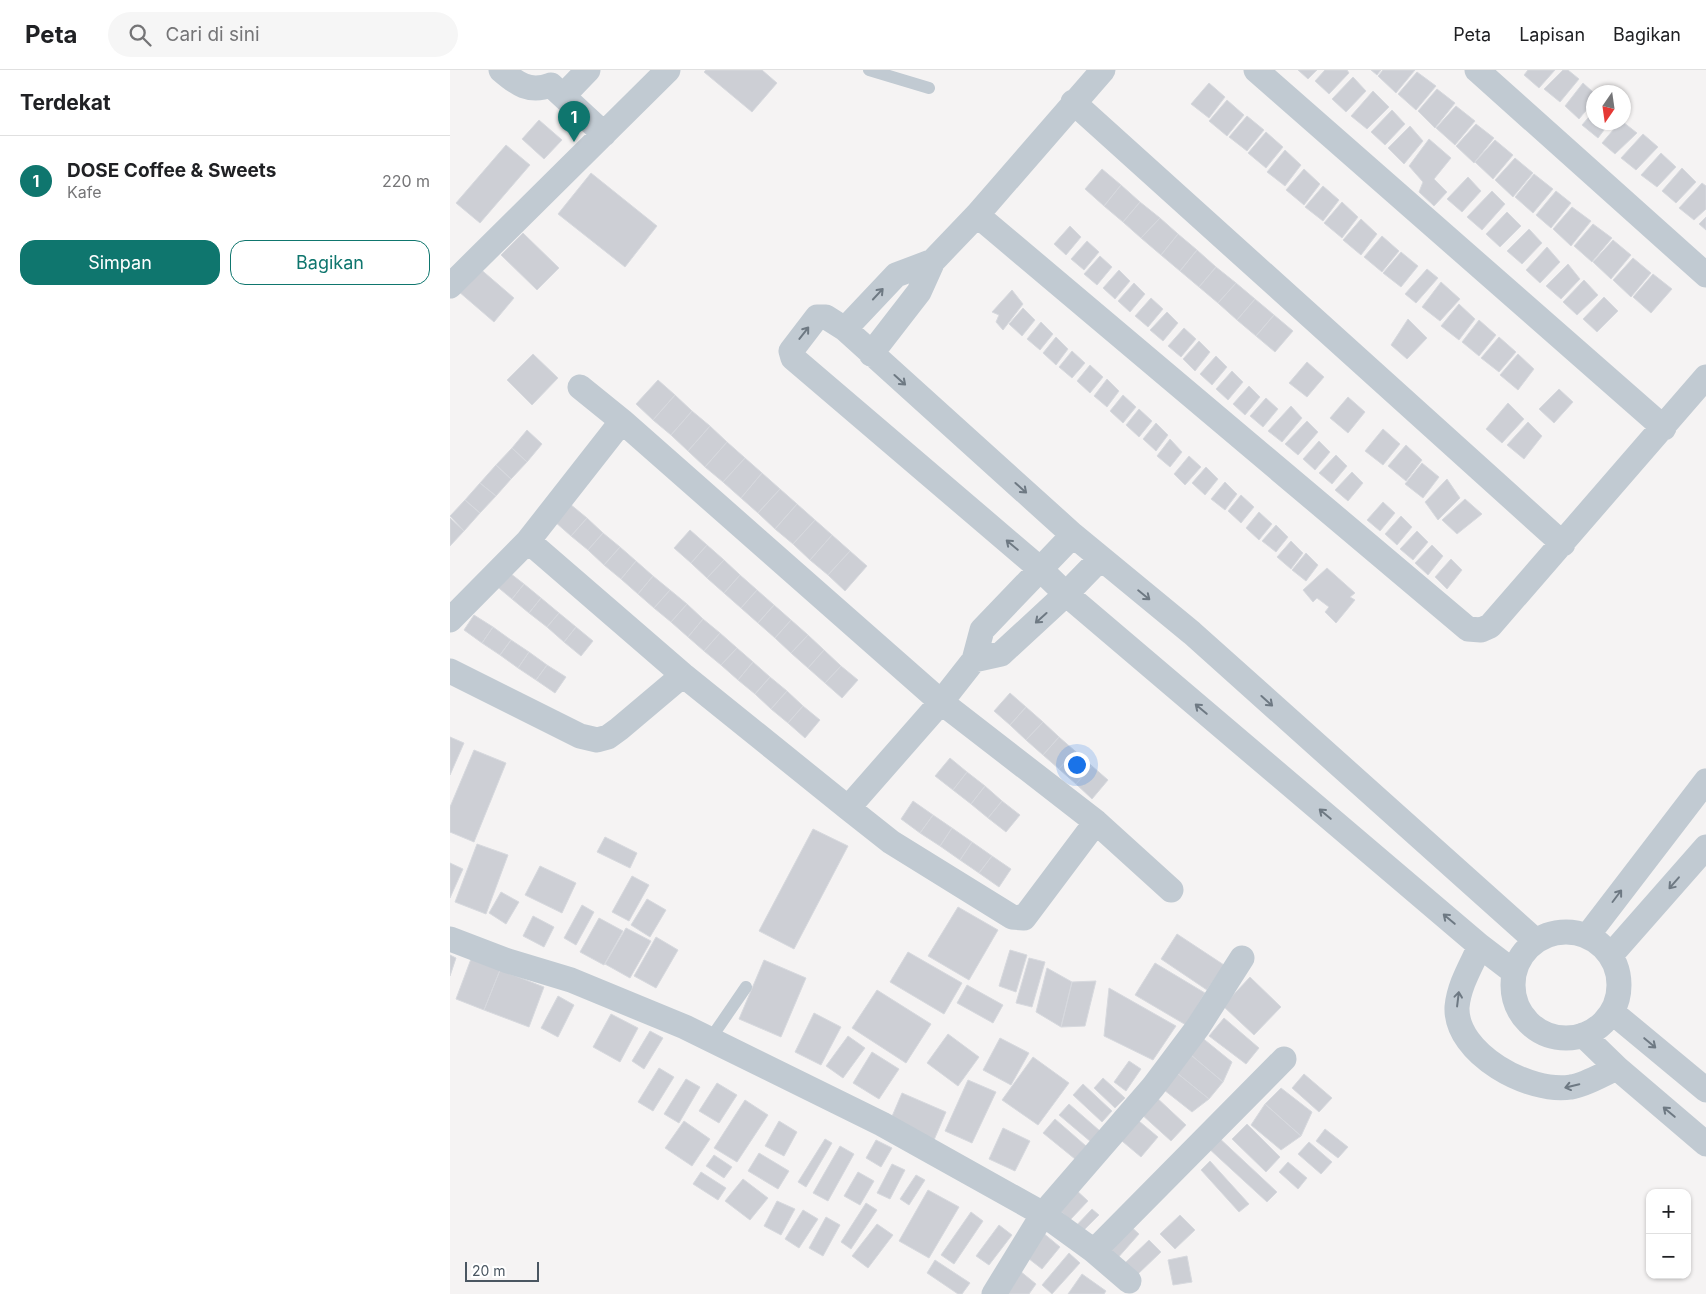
<!DOCTYPE html>
<html lang="id">
<meta charset="utf-8">
<style>
body{margin:0;font-family:Inter,sans-serif;background:#f6f6f6;color:#202124}
.controls{position:absolute;right:15px;bottom:15px;display:grid;overflow:hidden;border-radius:10px;box-shadow:0 1px 4px #0004}
.controls button{width:45px;height:45px;display:grid;place-items:center;padding:0;border:0;border-bottom:1px solid #e0e0e0;background:#fff;color:#202124;font:25px sans-serif}
.compass{position:absolute;left:1136px;top:15px;width:45px;height:45px;border-radius:50%;background:#fff;box-shadow:0 1px 4px #0004;rotate:193deg}
.scale{position:absolute;left:15px;bottom:12px;width:74px;box-sizing:border-box;padding-left:5px;border:2px solid #4a5661;border-top:0;font-size:14px;line-height:18px;white-space:nowrap;color:#4a5661;-webkit-text-stroke:4px #fff;paint-order:stroke}
.you{position:absolute;left:626px;top:694px;width:18px;height:18px;margin:-12px;border:4px solid #fff;border-radius:50%;background:#1a73e8;box-shadow:0 0 0 8px #1a73e833}
.badge{display:grid;place-items:center;width:32px;height:32px;border-radius:50%;background:#0f766e;color:#fff;font-size:16px;font-weight:700}
.pin{position:absolute;translate:-50% -41px;filter:drop-shadow(0 1px 2px #0008)}
.pin::after{content:'';position:absolute;top:26px;width:18px;height:15px;background:inherit;clip-path:polygon(0 0,100% 0,50% 100%)}
.list{margin:0;padding:0;list-style:none}
h2{display:flex;justify-content:space-between;align-items:center;height:65px;margin:0;padding:0 20px;font-size:21px}
h2 small{font-size:16px;font-weight:400;color:#757577}
.list li{display:grid;grid-template-columns:32px 1fr auto;gap:15px;align-items:center;box-sizing:border-box;height:90px;padding:0 20px;border-top:1px solid #e0e0e0}
.list b{display:block;font-size:19px;white-space:nowrap}
.list p{margin:0;font-size:16px;white-space:nowrap;color:#757577}
.list em{font-size:16px;font-style:normal;color:#757577}
.actions{display:flex;gap:10px;padding:15px 20px}
.actions a{flex:1;padding:11px 0;border:1px solid #0f766e;border-radius:15px;text-align:center;font-size:18px;color:#0f766e}
.actions .main{background:#0f766e;color:#fff}
.icon{flex:none;width:28px;height:28px;fill:none;stroke:currentColor;stroke-width:2;stroke-linecap:round;stroke-linejoin:round}
.map{position:relative;flex:none;width:1256px;height:1224px;overflow:hidden}
header{display:flex;align-items:center;gap:30px;box-sizing:border-box;height:70px;padding:0 25px;background:#fff;border-bottom:1px solid #e0e0e0}
header strong{font-size:24px}
nav{display:flex;gap:28px;margin-inline-start:auto;font-size:18px}
.search{width:350px;height:45px;background:#f6f6f6;display:flex;align-items:center;gap:12px;box-sizing:border-box;padding:0 18px;border-radius:28px;color:#757577;font-size:19px}
main{display:flex}
aside{flex:1;background:#fff}
.map>svg:first-child{display:block}
.building{fill:#cdcfd5;stroke:#d7d9de}
.lines{fill:none;stroke-linecap:round;stroke-linejoin:round}
.service{stroke:#c1cad2;stroke-width:12}
.minor{stroke:#c1cad2;stroke-width:25}
.oneway{stroke:#6e7983}
</style>
<header>
<strong>Peta</strong>
<div class="search"><svg class="icon" aria-label="search" viewBox="0 0 24 24"><circle cx="10" cy="10" r="6"/><path d="M15 15l6 6"/></svg>Cari di sini</div>
<nav><a>Peta</a><a>Lapisan</a><a>Bagikan</a></nav>
</header>
<main>
<aside>
<h2>Terdekat<small></small></h2>
<ul class="list">
<li><span class="badge">1</span><div><b>DOSE Coffee &amp; Sweets</b><p>Kafe</p></div><em>220 m</em></li>
</ul>
<div class="actions"><a class="main">Simpan</a><a>Bagikan</a></div>
</aside>
<div class="map">
<svg width="1256" height="1224" viewBox="0 0 1256 1224">
<rect width="100%" height="100%" fill="#f5f3f3"/>
<path class="building" d="M256 0H312L327 13 302 42 254 2Z
M848 0H867L858 9Z
M875 0H897L899 3 879 24 865 11Z
M921 0H931L927 5Z
M933 0H965L946 23 928 6Z
M1078 0H1105L1089 18 1074 5Z
M1113 0H1118L1129 9 1110 32 1094 19Z
M967 2 986 16 966 40 948 24Z
M903 7 916 21 896 42 882 29Z
M759 13 775 27 759 48 741 34Z
M1133 13 1144 23V31L1129 49 1115 36Z
M987 19 1005 33 985 58 968 41Z
M923 21 939 37 917 59 901 46Z
M777 30 794 45 777 66 759 51Z
M1006 36 1025 51 1005 75 986 58Z
M942 40 955 54 935 75 921 62Z
M1144 41V52H1160L1148 68 1132 55Z
M797 46 814 60 797 81 779 67Z
M89 50 112 70 94 89 72 69Z
M1170 52H1173L1187 63 1165 84 1152 73Z
M1026 54 1044 68 1024 93 1006 76Z
M960 56 973 71 954 94 938 78Z
M816 62 833 77 816 98 798 83Z
M1193 64 1208 77 1186 100 1171 88Z
M979 69 1001 88 984 109 997 122 984 136 969 122 973 112 959 96Z
M1045 70 1063 85 1043 109 1025 92Z
M56 75 80 95 30 153 6 133Z
M835 80 851 95 835 116 817 102Z
M1211 83 1226 97 1207 117 1191 105Z
M1065 88 1083 103 1063 127 1045 110Z
M1232 98 1246 112 1226 133 1212 121Z
M652 99 671 115 654 136 635 119Z
M854 99 870 114 854 135 836 120Z
M141 103 207 156 175 197 108 144Z
M1084 104 1103 119 1083 143 1065 127Z
M1018 107 1031 121 1012 142 997 129Z
M1252 113 1256 116V139L1244 150 1229 138Z
M671 115 690 132 673 152 654 136Z
M873 116 889 130 873 151 855 137Z
M1042 121 1055 134 1032 160 1017 147Z
M1106 121 1121 133 1101 158 1086 145Z
M690 132 710 148 691 168 673 152Z
M892 132 908 147 892 168 874 153Z
M1122 137 1141 151 1121 176 1103 159Z
M1057 142 1071 156 1050 177 1036 164Z
M1256 147V160L1249 154Z
M710 148 728 164 711 185 691 168Z
M911 149 927 164 911 185 893 170Z
M1143 154 1162 168 1142 192 1124 176Z
M620 156 631 167 616 185 604 174Z
M1079 159 1092 173 1072 194 1057 181Z
M73 163 109 198 87 220 51 185Z
M728 164 747 180 730 201 711 185Z
M932 166 949 181 932 202 914 187Z
M1163 170 1181 185 1161 209 1143 192Z
M637 171 649 182 634 200 621 189Z
M1097 177 1110 192 1090 213 1076 200Z
M747 180 766 197 749 217 730 201Z
M951 182 968 196 951 217 933 203Z
M650 186 662 197 647 215 634 204Z
M1183 188 1201 203 1181 227 1163 210Z
M1118 194 1130 209 1111 229 1096 216Z
M28 197 64 228 44 252 8 221Z
M766 197 786 213 768 233 749 217Z
M977 199 988 208 966 233 955 224Z
M669 200 680 211 665 229 653 218Z
M1203 204 1222 219 1201 243 1183 227Z
M1134 210 1148 225 1127 245 1113 232Z
M991 212 1010 229 990 251 972 237Z
M684 213 695 224 680 242 668 231Z
M786 213 805 229 787 250 768 233Z
M562 220 573 234 553 260 546 252 549 245 542 242Z
M1154 227 1168 241 1147 262 1133 249Z
M701 228 713 239 698 257 685 246Z
M805 229 824 245 806 266 787 250Z
M1009 234 1025 249 1009 270 991 256Z
M573 238 585 250 572 266 559 254Z
M717 242 728 253 713 271 700 260Z
M824 245 843 261 825 282 806 266Z
M958 249 977 268 957 289 941 275Z
M1029 250 1046 265 1029 286 1012 272Z
M591 252 603 264 590 280 577 269Z
M734 258 746 269 731 287 718 276Z
M606 267 618 279 606 295 593 283Z
M1049 267 1066 282 1049 302 1031 288Z
M749 271 760 282 745 301 733 289Z
M622 281 635 293 622 308 609 297Z
M83 284 108 308 82 335 57 310Z
M1068 284 1084 299 1068 320 1050 305Z
M766 286 777 297 762 315 750 304Z
M857 292 874 307 857 327 839 313Z
M640 295 653 307 640 323 627 311Z
M782 301 793 312 778 330 766 319Z
M657 309 669 321 657 337 644 326Z
M208 310 225 325 203 350 186 334Z
M799 316 810 327 795 345 783 334Z
M1109 319 1123 332 1104 353 1089 339Z
M225 325 242 341 221 365 203 350Z
M673 325 686 337 673 353 660 341Z
M898 327 915 342 898 363 880 348Z
M816 328 828 339 813 357 800 346Z
M1058 333 1074 349 1052 373 1036 359Z
M841 336 852 348 832 372 818 361Z
M689 339 702 351 689 367 676 355Z
M242 341 260 356 238 381 221 365Z
M857 351 868 362 848 385 835 374Z
M1078 352 1092 366 1074 389 1057 375Z
M706 353 718 365 706 381 693 369Z
M260 356 277 372 255 397 238 381Z
M933 359 950 374 933 395 915 381Z
M77 360 92 374 77 392 62 378Z
M720 369 732 382 720 397 707 386Z
M869 371 880 382 865 400 853 389Z
M277 372 295 388 273 412 255 397Z
M956 375 972 390 956 411 938 396Z
M62 378 77 392 61 409 46 395Z
M886 385 897 396 882 414 869 403Z
M739 386 751 397 735 415 724 404Z
M295 388 312 403 291 428 273 412Z
M972 393 989 407 973 428 955 414Z
M46 395 61 409 46 426 30 413Z
M756 397 768 409 755 425 742 413Z
M902 402 913 413 898 431 885 420Z
M312 403 330 419 308 443 291 428Z
M997 409 1010 428 988 450 975 432Z
M775 412 787 424 775 440 761 429Z
M30 413 46 426 30 443 15 430Z
M330 419 347 434 325 459 308 443Z
M791 425 804 437 791 453 778 441Z
M1015 429 1032 444 1007 464 992 450Z
M15 430 30 443 14 461 0 446Z
M933 432 945 443 930 461 917 450Z
M120 434 137 448 121 466 104 451Z
M347 434 365 450 343 474 325 459Z
M809 442 822 454 809 470 796 458Z
M951 446 962 457 947 475 935 464Z
M0 448 14 461 0 476Z
M137 448 153 463 138 480 121 466Z
M365 450 382 465 360 490 343 474Z
M826 455 838 467 826 482 812 471Z
M240 460 257 475 241 493 224 478Z
M967 461 978 472 963 490 950 479Z
M153 463 170 477 154 495 138 480Z
M382 465 400 481 378 505 360 490Z
M841 471 853 483 841 499 827 487Z
M257 475 274 490 257 508 241 493Z
M982 475 993 486 978 505 965 493Z
M170 477 186 491 171 509 154 495Z
M400 481 417 496 395 521 378 505Z
M856 483 868 495 856 511 842 500Z
M1001 489 1012 500 997 519 985 507Z
M274 490 290 505 274 523 257 508Z
M186 491 203 506 188 524 171 509Z
M877 498 905 523 900 527 905 530 886 553 875 542 879 537 867 528 863 532 853 520Z
M56 500 74 514 62 529 44 514Z
M290 505 307 520 291 538 274 523Z
M203 506 220 520 204 538 188 524Z
M74 514 91 528 79 543 62 529Z
M220 520 237 534 221 552 204 538Z
M307 520 324 535 308 553 291 538Z
M91 528 109 543 97 557 79 543Z
M237 534 253 549 238 567 221 552Z
M324 535 341 550 325 568 308 553Z
M109 543 126 557 114 572 97 557Z
M24 545 43 557 32 573 14 560Z
M253 549 270 563 254 581 238 567Z
M341 550 358 565 341 583 325 568Z
M43 557 61 570 50 585 32 573Z
M126 557 143 571 131 586 114 572Z
M270 563 287 578 271 595 254 581Z
M358 565 374 580 358 598 341 583Z
M61 570 79 582 68 598 50 585Z
M287 578 303 592 288 610 271 595Z
M374 580 391 596 375 613 358 598Z
M79 582 97 595 86 610 68 598Z
M303 592 320 607 305 624 288 610Z
M97 595 116 607 105 623 86 610Z
M391 596 408 610 392 628 375 613Z
M320 607 337 621 321 639 305 624Z
M337 621 353 636 338 653 321 639Z
M560 623 576 637 560 655 544 641Z
M353 636 370 650 355 668 338 653Z
M576 637 593 652 576 670 560 655Z
M593 652 609 667 593 685 576 670Z
M0 667 14 673 0 705Z
M609 667 625 681 609 699 593 685Z
M24 680 56 693 24 772 0 762V737Z
M625 681 642 696 626 714 609 699Z
M500 688 517 702 503 720 485 706Z
M642 696 658 710 642 729 626 714Z
M517 702 535 716 521 734 503 720Z
M535 716 552 731 538 748 521 734Z
M463 731 483 745 470 763 451 749Z
M552 731 570 745 556 762 538 748Z
M483 745 502 758 490 776 470 763Z
M502 758 522 772 510 790 490 776Z
M363 759 398 776 344 879 309 861Z
M155 767 187 783 180 798 147 782Z
M522 772 542 786 529 803 510 790Z
M27 774 58 785 36 844 5 832Z
M542 786 561 799 549 817 529 803Z
M0 793 13 799 0 828Z
M90 796 126 813 112 843 75 825Z
M182 806 199 815 179 851 162 842Z
M51 822 69 832 56 854 39 843Z
M197 829 216 840 200 867 181 855Z
M132 835 144 842 126 875 114 868Z
M508 837 548 860 519 910 478 886Z
M83 846 104 857 94 877 73 866Z
M149 848 173 861 154 895 130 882Z
M176 858 201 871 180 908 155 894Z
M727 864 774 895 757 920 711 889Z
M206 867 228 880 206 918 184 906Z
M560 880 577 885 566 922 549 916Z
M458 882 512 913 494 944 440 912Z
M0 885 6 888 0 906Z
M579 888 595 892 582 937 566 933Z
M21 889 50 900 34 940 6 929Z
M314 890 356 908 331 967 289 949Z
M705 893 755 923 736 955 685 925Z
M597 898 622 912 611 957 586 942Z
M50 900 94 917 79 957 34 940Z
M800 907 831 937 804 965 773 936Z
M646 911 635 956 611 957 622 912Z
M517 915 553 935 543 953 507 933Z
M659 918 726 956 703 990 654 966Z
M427 920 481 954 456 993 402 958Z
M108 926 124 935 108 967 91 958Z
M364 943 391 957 371 995 345 982Z
M161 944 188 958 170 992 143 977Z
M774 948 809 978 796 994 759 966Z
M200 961 213 968 194 999 182 991Z
M498 964 529 987 508 1016 477 993Z
M398 966 415 978 393 1008 376 996Z
M750 966 782 992 773 1012 741 985Z
M550 968 579 983 561 1015 533 1000Z
M422 982 449 999 429 1029 403 1013Z
M741 985 773 1012 759 1029 727 1003Z
M583 987 619 1013 588 1055 552 1030Z
M679 991 691 999 676 1021 664 1012Z
M209 998 224 1007 203 1041 188 1032Z
M727 1003 759 1029 742 1042 709 1016Z
M854 1004 882 1028 869 1042 842 1018Z
M653 1008 675 1028 665 1038 644 1018Z
M236 1009 250 1017 229 1053 214 1044Z
M518 1010 546 1022 522 1073 495 1061Z
M267 1013 287 1025 269 1053 249 1041Z
M633 1014 662 1041 652 1052 623 1025Z
M831 1018 862 1042 851 1066 815 1034Z
M452 1023 496 1042 484 1070 440 1051Z
M705 1026 736 1055 721 1071 690 1043Z
M295 1030 318 1045 287 1092 264 1078Z
M619 1034 650 1061 641 1072 609 1045Z
M815 1034 851 1066 831 1080 801 1055Z
M683 1046 708 1067 691 1087 666 1066Z
M605 1049 636 1076 625 1089 593 1063Z
M234 1051 260 1069 242 1096 215 1078Z
M329 1051 347 1062 334 1086 315 1076Z
M797 1054 830 1087 816 1102 782 1069Z
M553 1058 580 1071 565 1101 539 1089Z
M875 1059 898 1077 888 1088 866 1071Z
M766 1065 827 1122 817 1132 756 1076Z
M375 1069 382 1073 356 1117 348 1112Z
M426 1070 442 1078 431 1097 416 1088Z
M859 1072 882 1092 871 1104 848 1084Z
M390 1076 404 1084 378 1131 363 1123Z
M309 1083 339 1101 328 1119 298 1101Z
M264 1085 282 1097 274 1108 256 1096Z
M760 1091 799 1134 789 1142 751 1100Z
M838 1092 857 1108 848 1119 829 1102Z
M442 1094 455 1100 440 1129 427 1123Z
M251 1102 276 1118 268 1130 243 1114Z
M408 1102 424 1111 410 1135 394 1126Z
M466 1105 475 1110 459 1135 450 1129Z
M293 1109 318 1128 300 1150 275 1131Z
M625 1119 638 1131 620 1150 607 1138Z
M478 1120 509 1137 479 1188 449 1171Z
M327 1131 345 1139 331 1165 314 1156Z
M416 1133 427 1140 401 1179 391 1172Z
M642 1139 649 1145 629 1165 623 1159Z
M353 1140 368 1149 349 1178 335 1169Z
M521 1142 533 1151 504 1194 491 1185Z
M730 1145 745 1160 725 1179 710 1164Z
M376 1147 390 1155 373 1186 359 1178Z
M677 1153 689 1164 666 1190 654 1179Z
M427 1154 443 1165 418 1198 402 1186Z
M549 1155 562 1165 539 1195 526 1186Z
M592 1162 610 1177 592 1199 574 1185Z
M699 1170 711 1182 687 1205 675 1193Z
M619 1183 630 1193 602 1224 592 1215Z
M737 1186 742 1212 723 1215 718 1190Z
M485 1190 520 1213 512 1224H508L477 1203Z
M570 1201 586 1214 579 1224H554Z
M632 1204 656 1221 654 1224H618Z"/>
<g class="lines">
<path class="service" d="M419 0 479 18
M261 968 296 917"/>
<path class="minor" d="M51 0C67 14 79 23 101 15
M806 0 1214 358
M1027 0 1256 205
M101 15 154 64
M113 26 138 0
M623 32 1113 474
M527 145 1018 559 1031 560 1040 556 1256 307
M0 216 218 0
M395 259 446 205 483 191
M421 284 469 222 483 191 527 145 653 0
M130 317 172 351 491 632 646 752 721 820
M78 471 233 605 398 738 441 772 562 847 574 848 646 752
M0 550 78 471 172 351
M524 590 551 584 616 524 650 489
M0 601 130 666 147 670 158 667 169 659 233 605
M398 738 491 632 524 590 532 560 623 465
M1063 915a53 53 0 1 1 106 0a53 53 0 1 1-106 0Z
M1138 865 1256 711
M0 869 58 891 121 910 235 957 432 1054 593 1144 644 1181 679 1211
M1030 876C1021 896 1009 915 1007 937 1005 984 1080 1024 1121 1017 1136 1015 1153 1004 1167 998
M1161 885 1256 777
M1064 902 1030 876 616 524 589 498 343 288 341 281 367 247H376L395 259 623 465 742 563 1086 871
M1162 942 1256 1020
M1133 965 1167 998 1256 1074
M644 1181 834 989
M544 1224 593 1144 703 1017 748 957 792 888"/>
</g>
<defs><path id="oneway-shaft" d="M-6 0H5M1.5-3L5.5 0L1.5 3" fill="none" stroke-width="1.6" stroke-linecap="round" stroke-linejoin="round" transform="scale(1.25)"/></defs>
<g class="oneway">
<use href="#oneway-shaft" transform="translate(428 224) rotate(-47)"/>
<use href="#oneway-shaft" transform="translate(354 263) rotate(-52)"/>
<use href="#oneway-shaft" transform="translate(450 310) rotate(42)"/>
<use href="#oneway-shaft" transform="translate(571 418) rotate(42)"/>
<use href="#oneway-shaft" transform="translate(562 475) rotate(-140)"/>
<use href="#oneway-shaft" transform="translate(694 525) rotate(39)"/>
<use href="#oneway-shaft" transform="translate(591 548) rotate(138)"/>
<use href="#oneway-shaft" transform="translate(817 631) rotate(42)"/>
<use href="#oneway-shaft" transform="translate(751 639) rotate(-140)"/>
<use href="#oneway-shaft" transform="translate(875 744) rotate(-140)"/>
<use href="#oneway-shaft" transform="translate(1224 813) rotate(131)"/>
<use href="#oneway-shaft" transform="translate(1167 826) rotate(-53)"/>
<use href="#oneway-shaft" transform="translate(999 849) rotate(-140)"/>
<use href="#oneway-shaft" transform="translate(1008 929) rotate(-83)"/>
<use href="#oneway-shaft" transform="translate(1200 973) rotate(40)"/>
<use href="#oneway-shaft" transform="translate(1122 1016) rotate(167)"/>
<use href="#oneway-shaft" transform="translate(1219 1042) rotate(-140)"/>
</g>
</svg>
<div class="controls">
<button>+</button>
<button>−</button>
</div>
<svg class="compass" viewBox="-18 -18 36 36"><path d="M0-13l5 13h-10z" fill="#e53935"/><path d="M0 13l5-13h-10z" fill="#757577"/></svg>
<div class="scale">20 m</div>
<div class="you"></div>
<div class="pin badge" style="left:124px;top:72px">1</div>
</div>
</main>
